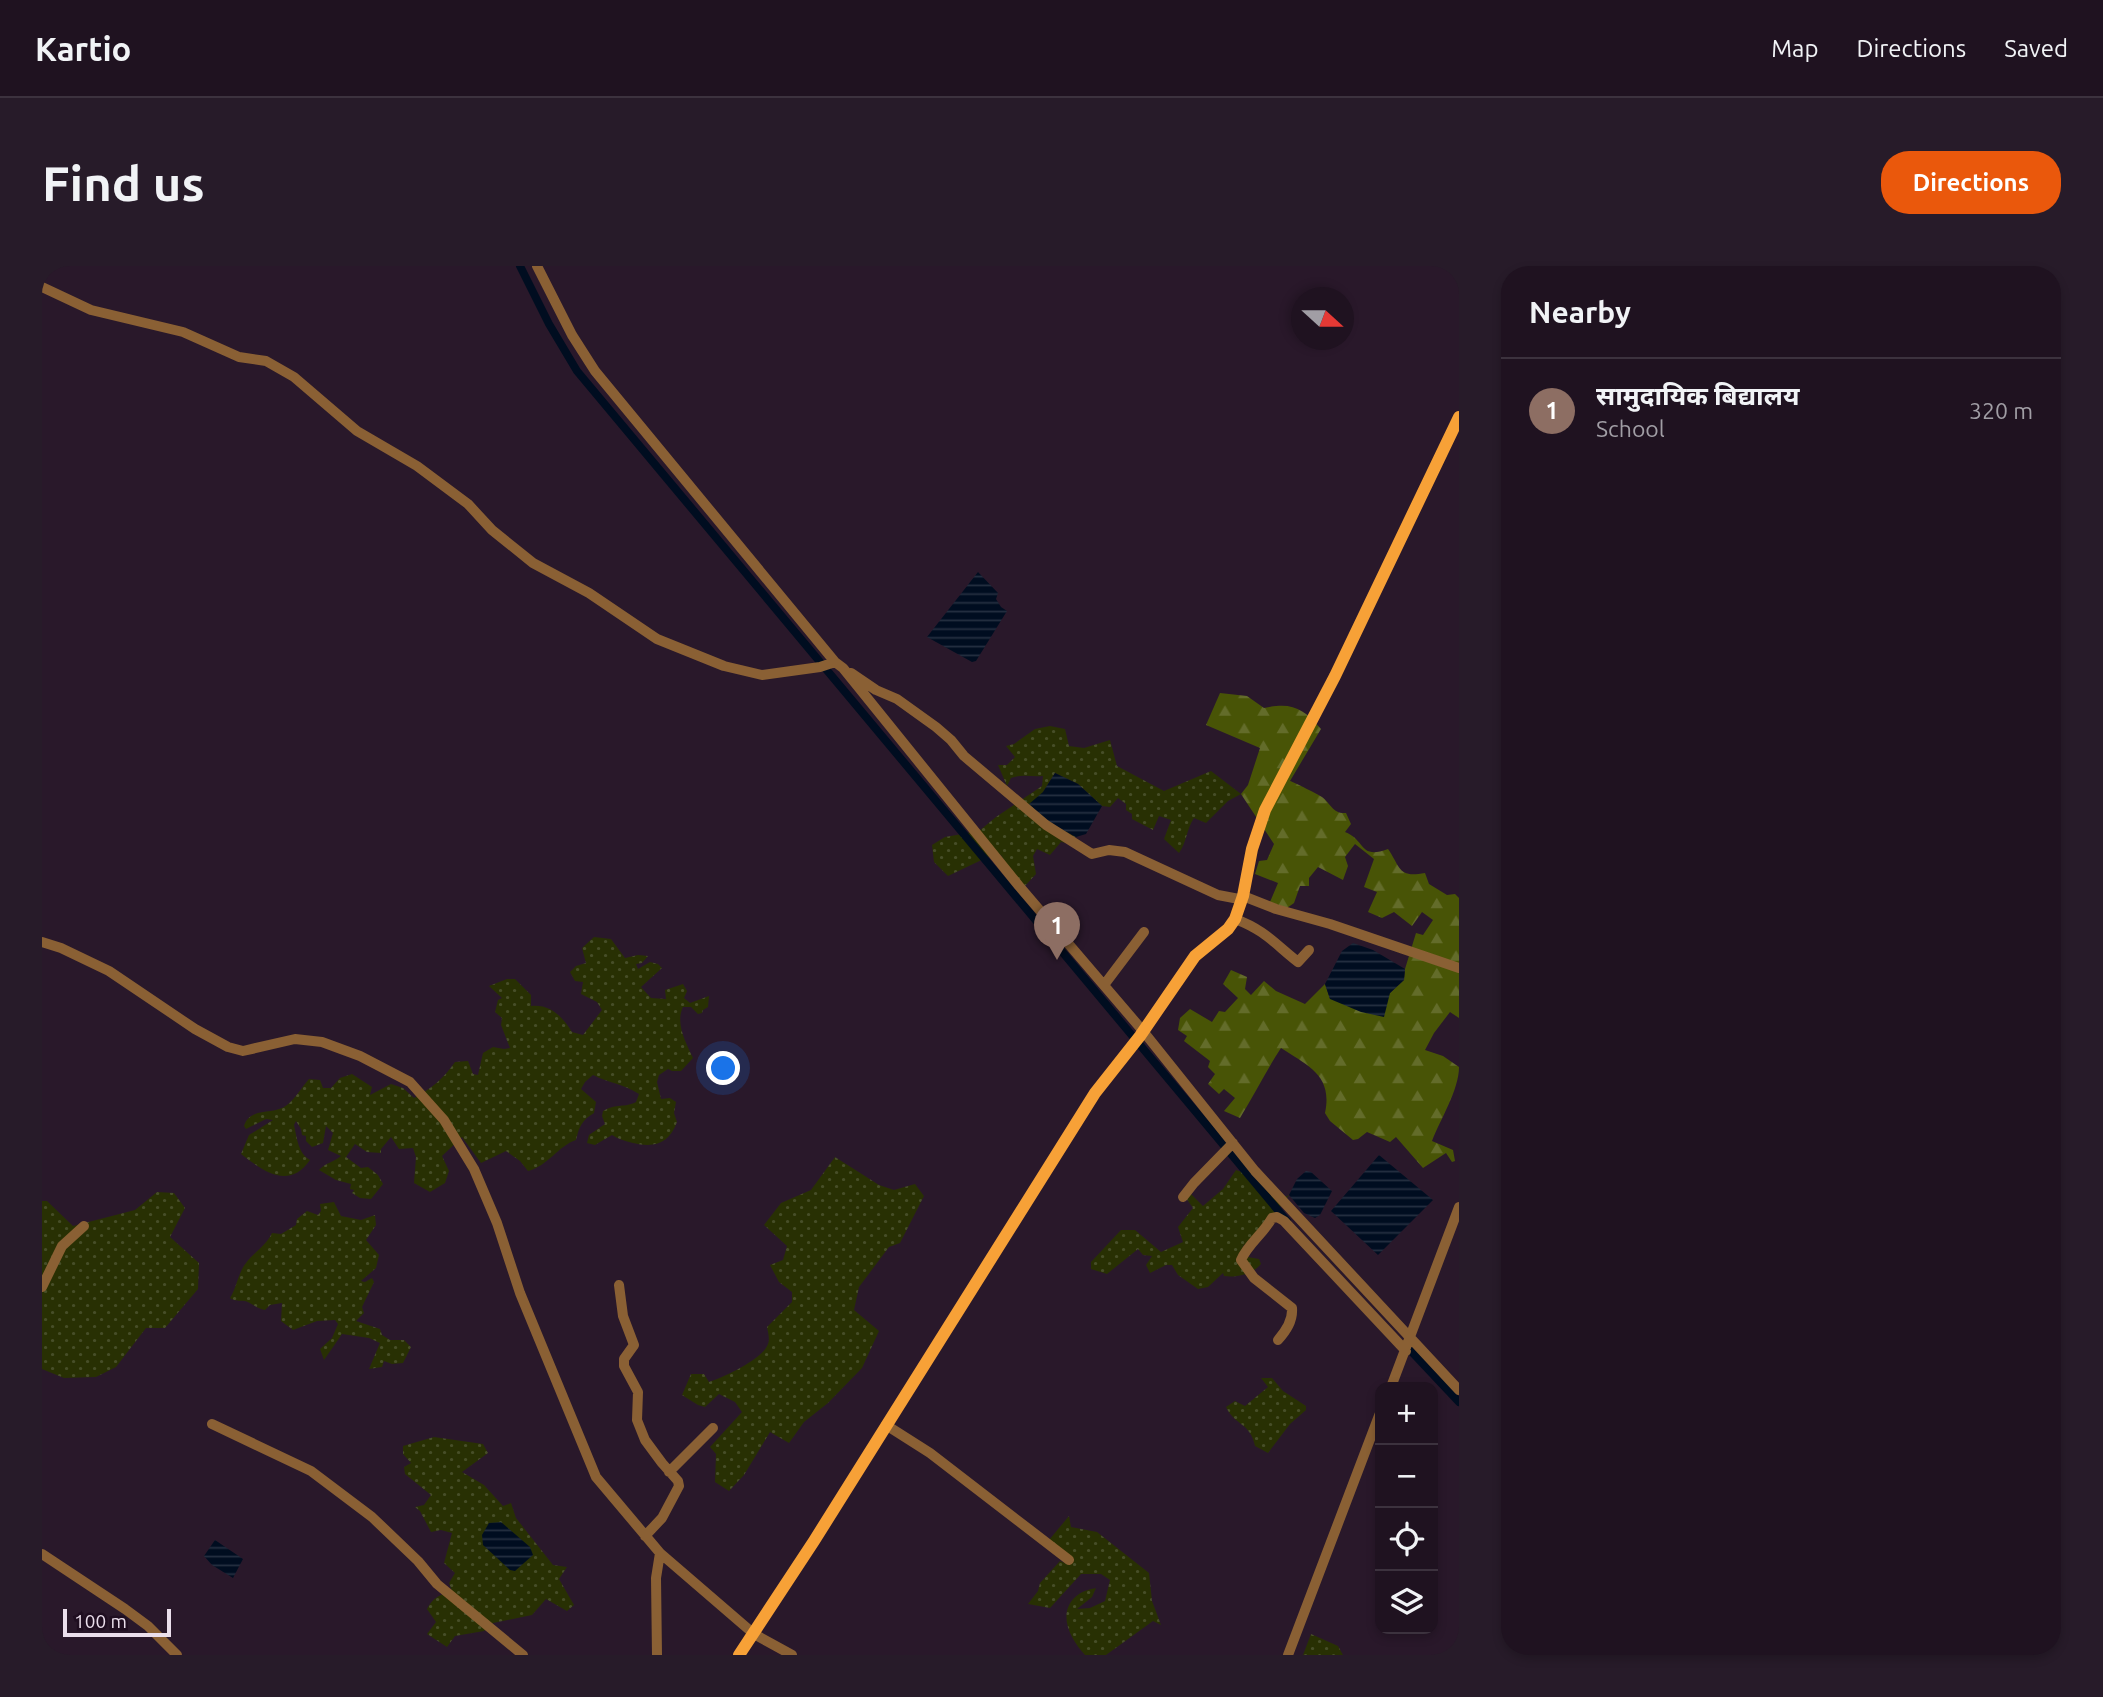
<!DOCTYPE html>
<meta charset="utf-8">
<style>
body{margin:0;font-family:Ubuntu,"Noto Sans Devanagari",sans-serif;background:#271b29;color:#f1f3f6}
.controls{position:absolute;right:21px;bottom:21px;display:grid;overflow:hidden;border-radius:14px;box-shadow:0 4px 10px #0003}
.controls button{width:63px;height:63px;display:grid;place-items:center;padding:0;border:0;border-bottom:2px solid #3c323e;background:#1f1220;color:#f1f3f6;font:35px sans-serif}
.compass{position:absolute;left:1249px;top:21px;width:63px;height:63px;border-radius:50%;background:#1f1220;box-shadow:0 4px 10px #0003;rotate:111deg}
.scale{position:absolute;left:21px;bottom:18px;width:108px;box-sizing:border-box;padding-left:7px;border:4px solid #ebdfec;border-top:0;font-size:19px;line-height:24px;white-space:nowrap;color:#ebdfec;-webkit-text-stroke:5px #1f0e20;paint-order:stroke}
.you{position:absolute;left:682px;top:803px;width:24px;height:24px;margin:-18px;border:5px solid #fff;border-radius:50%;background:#1a73e8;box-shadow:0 0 0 10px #1a73e833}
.badge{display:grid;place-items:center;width:46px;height:46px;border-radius:50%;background:#ea580c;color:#fff;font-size:23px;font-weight:700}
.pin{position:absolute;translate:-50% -58px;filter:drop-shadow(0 2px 4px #0008)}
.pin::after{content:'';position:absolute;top:37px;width:24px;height:21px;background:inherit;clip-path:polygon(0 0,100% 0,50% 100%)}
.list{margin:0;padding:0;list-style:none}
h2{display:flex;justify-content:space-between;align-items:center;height:91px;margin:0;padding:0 28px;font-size:30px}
h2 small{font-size:23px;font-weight:400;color:#a19ea5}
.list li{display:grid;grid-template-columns:46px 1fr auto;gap:21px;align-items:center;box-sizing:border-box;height:105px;padding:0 28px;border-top:2px solid #3c323e}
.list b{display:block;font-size:26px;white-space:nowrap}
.list p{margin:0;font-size:23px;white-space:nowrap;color:#a19ea5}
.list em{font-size:23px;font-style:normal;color:#a19ea5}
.icon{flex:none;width:38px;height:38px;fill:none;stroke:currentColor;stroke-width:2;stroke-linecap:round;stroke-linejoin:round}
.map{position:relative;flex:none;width:1417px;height:1389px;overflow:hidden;border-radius:28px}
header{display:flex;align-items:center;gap:42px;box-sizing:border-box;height:98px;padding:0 35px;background:#1f1220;border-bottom:2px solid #3c323e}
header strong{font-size:33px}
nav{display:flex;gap:38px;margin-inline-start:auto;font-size:24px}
.intro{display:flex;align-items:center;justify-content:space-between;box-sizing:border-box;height:168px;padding:0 42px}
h1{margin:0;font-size:49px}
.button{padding:18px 32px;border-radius:28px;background:#ea580c;color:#fff;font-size:24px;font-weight:700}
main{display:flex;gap:42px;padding:0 42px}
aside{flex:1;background:#1f1220;border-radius:28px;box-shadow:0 4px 10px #0003}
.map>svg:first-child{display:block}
.green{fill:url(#green-dots)}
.forest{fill:url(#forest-firs)}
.water{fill:url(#water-rules)}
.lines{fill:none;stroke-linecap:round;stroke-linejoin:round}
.canal{stroke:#000d20;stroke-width:8}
.minor{stroke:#8a6034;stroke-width:10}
.major{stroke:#f7a137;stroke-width:12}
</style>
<header>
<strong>Kartio</strong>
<nav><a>Map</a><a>Directions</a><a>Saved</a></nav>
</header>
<div class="intro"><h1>Find us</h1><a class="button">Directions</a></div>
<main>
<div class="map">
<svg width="1417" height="1389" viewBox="0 0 1417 1389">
<defs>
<pattern id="green-dots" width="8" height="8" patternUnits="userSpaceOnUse" patternTransform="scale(1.75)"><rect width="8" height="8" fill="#283003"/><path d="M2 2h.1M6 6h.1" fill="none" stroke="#474e28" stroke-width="1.8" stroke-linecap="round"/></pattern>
<pattern id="forest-firs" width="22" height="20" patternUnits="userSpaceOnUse" patternTransform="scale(1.75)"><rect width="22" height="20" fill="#485406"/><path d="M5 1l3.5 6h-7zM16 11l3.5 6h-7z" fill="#636c2a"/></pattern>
<pattern id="water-rules" width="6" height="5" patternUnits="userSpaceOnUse" patternTransform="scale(1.75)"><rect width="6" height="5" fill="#000d20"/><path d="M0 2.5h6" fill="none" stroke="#253041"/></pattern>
</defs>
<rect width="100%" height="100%" fill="#29182a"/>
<path class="green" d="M1008 460 1023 463 1027 480 1042 482 1068 474 1075 500 1122 525 1169 505 1199 528 1186 535 1164 557 1152 552C1144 564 1145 576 1137 587L1122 573 1129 554 1117 550 1111 564 1090 553V548L1084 544V538L1076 532 1068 541 1060 540 1036 518 1013 507 1001 526 1003 554 1034 571 1024 577 1019 576 1008 589 995 583 991 590 994 608 982 621 972 611 959 589H950L906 610 892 596 890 579 903 571 937 565 954 551 1000 520 1001 510C989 511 980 508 969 512L965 520 956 499H965L973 491 964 480 972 478 993 463Z
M552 671 569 673 583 692 596 689 606 690 600 697 594 698 596 703 608 696 616 698 620 702 599 721 609 732 624 733 623 724 641 718 645 725 642 732 648 737 667 730 666 741 661 744 660 747 656 748 649 741H641C633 757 644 777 651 792L639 805H630L626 803 617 809 615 816 619 833 628 832 634 836 632 847 635 856C627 878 612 882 591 877 583 875 576 873 570 869L553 879 545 877 547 869 563 858 560 850 561 845C575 837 583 842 594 836L597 828C582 818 567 817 551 809L543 816 539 823 554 836 552 847C540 854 537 861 534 874 516 880 506 900 486 905L478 895 464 885 439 897 420 871 400 890 407 905 403 917 388 926 372 917 374 891 371 882 357 883 349 871 339 883V887L325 886 313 878 304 891 319 902 326 901 336 909 341 918 329 933 318 932 310 927 312 924 308 923 309 918 294 914 277 904C283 897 292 896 299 890L286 884 291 867 284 860 281 877 270 881 264 875V870L260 869 259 863 254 855 252 859C255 872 256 887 268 894 247 924 222 906 199 888L207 869 231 854 224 853 204 863 202 860C208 840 231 850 245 839 253 833 260 821 267 813L278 814 281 822H289L298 812 310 808 330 821 328 829 349 818 361 822 372 832C390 822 401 813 413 796L426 795 431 808 436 809 441 787 451 781 462 783 468 782 459 759 460 752 453 746 456 734 460 732 447 720 465 713H473L489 729V740C508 738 520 750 530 766L541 769 560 744 555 736 539 728 541 716 533 715 528 706 534 700 544 697 540 682Z
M793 891 837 919 852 924 873 918 882 930 858 977 847 981 817 1021 812 1044 837 1065 820 1102 786 1137 762 1156 747 1177 728 1166 702 1209 687 1225 673 1216 674 1188 668 1181 700 1146 693 1136 677 1128 663 1141 656 1139 640 1129 649 1108H662L667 1116C682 1111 721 1093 726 1078 728 1073 726 1066 725 1061L750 1036V1026L737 1016 728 999 741 994 745 980 722 959 739 937 769 924Z
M1194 904 1214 911 1241 932 1247 929 1221 964 1201 980 1206 991 1217 993 1219 998C1211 1008 1195 1012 1182 1010L1181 1007 1166 1021 1156 1023 1136 1009 1130 999H1124L1108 1007 1104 999 1110 990 1101 989 1096 983 1065 1008 1049 1003V996L1079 964H1093L1119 986 1141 976 1136 961 1151 942 1144 932 1148 927 1161 940 1181 923Z
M115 926 132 927 143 942 128 971 157 997 156 1023 123 1062H104L74 1101 54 1111 22 1112 0 1103V935H5L31 960 93 944Z
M292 936 299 950 319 954 333 949 334 959 324 974 337 989 334 1002 319 1015 323 1016 330 1012 332 1016 320 1041 322 1047 314 1055 338 1063 340 1069 348 1074H362L369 1081 361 1097 350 1098 342 1095 340 1101 327 1103 338 1077 327 1072 300 1068 282 1094 278 1083 290 1072 296 1058 293 1054 275 1055 251 1064 239 1055 240 1037 228 1039 223 1044C215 1043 210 1037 203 1035 197 1034 194 1036 188 1032 195 1021 196 1007 204 997 212 986 224 980 230 967L239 968 254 959 255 953 265 945 276 949 279 945 278 938Z
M1219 1112H1230L1241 1125 1264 1140V1144L1248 1158 1226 1187 1213 1180C1208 1156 1193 1160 1184 1141L1193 1135 1203 1140 1226 1121Z
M392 1171 441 1178 446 1187 420 1206 442 1219 461 1240 469 1237 474 1252 511 1299 525 1301 517 1313 532 1339 525 1345 504 1333 490 1349 451 1357 442 1365 413 1370 405 1381 385 1368 394 1356 385 1343C391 1331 398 1329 410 1325L407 1317 413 1307 402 1297 410 1267 399 1264 389 1266 378 1245 373 1241 382 1239 389 1229 363 1208 362 1201 369 1197 361 1188V1180Z
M1027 1250 1029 1261 1055 1266 1107 1307 1110 1335 1119 1359 1111 1355 1064 1389H1043C1028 1373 1013 1345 1037 1328 1041 1325 1049 1323 1054 1322L1050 1331 1035 1343 1048 1342 1063 1335 1068 1314 1059 1308H1039L1008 1342 986 1338 996 1325 998 1317 1018 1295 1025 1298 1007 1274Z
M1269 1368 1296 1380 1301 1389H1261Z"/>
<path class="forest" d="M1178 427 1205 430 1222 442C1250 436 1261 442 1279 463L1248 515C1252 516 1277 529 1280 531 1289 538 1291 548 1304 547L1309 558 1303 566C1324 574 1317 594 1346 583 1359 602 1356 612 1383 607L1387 618 1405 629 1413 628 1417 632V752L1408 746 1392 767 1383 784 1401 790 1417 801C1417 824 1398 854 1390 875L1411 884 1413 895 1410 896 1404 887 1381 902 1354 871 1348 876 1325 866 1316 873 1311 874 1288 855 1283 847C1291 809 1266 800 1239 782 1224 805 1212 829 1198 852L1182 845 1193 832 1182 823 1177 828 1166 818 1173 808 1166 801 1168 795 1142 775 1145 770 1136 764 1138 752 1148 743 1170 756 1177 745 1183 746 1196 732 1181 718 1189 704 1205 711 1203 723 1209 729 1222 715 1234 725 1263 738 1283 718 1288 733 1348 727 1362 714 1363 703 1374 667 1381 669 1391 654 1380 646 1370 660 1352 646 1340 652 1326 646 1335 626 1322 621 1332 593 1313 578 1303 591 1306 600 1301 614 1276 601 1267 612V620H1258L1252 637 1245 642 1228 636 1236 617 1213 608 1217 595 1225 594 1232 578 1199 528 1206 519 1218 482 1164 459Z"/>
<path class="water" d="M936 306 956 327 954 333 959 341 965 345 934 395 930 396 885 371Z
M1013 507 1036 518 1060 540 1044 568 1034 571 1003 554 987 538 1001 526Z
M1311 677 1331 684 1363 703 1362 714 1348 727 1342 751 1319 746 1288 733 1283 718 1300 685Z
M1337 889 1391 934 1336 989 1289 945Z
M1264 905 1269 906 1290 925 1278 949 1273 952 1262 947 1247 929 1255 913Z
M459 1256 488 1281 491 1289 473 1305 468 1304 441 1279 440 1269 447 1257Z
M173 1274 201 1293 191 1312 170 1299 162 1290Z"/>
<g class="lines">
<path class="canal" d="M478 0 507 58 535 105 1245 955
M1369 1085 1417 1136"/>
<path class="minor" d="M495 0 530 69 553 105 793 396 801 402 977 620 1101 765 1213 905 1417 1124
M0 21 49 44 141 66 197 91 224 95 252 111 315 165 375 200 426 238 450 264 491 297 547 327 615 373 682 400 720 409 778 401 793 396
M809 407 834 424 855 433 894 461 909 474 922 490 1004 559 1050 588 1067 584 1083 586 1176 629 1197 633 1201 630 1234 643 1288 658 1417 702
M1193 653C1223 664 1233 678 1256 696L1267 684
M0 676 19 682 67 705 153 763 186 781 201 785 253 773 280 776 318 790 368 816 402 854 432 903 455 957 478 1027 554 1211 618 1287 712 1368 750 1389
M1062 719 1102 666
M1141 931 1152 917 1191 877
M577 1019 581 1050 592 1079 582 1093V1100L596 1126 595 1154 603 1174 620 1197 636 1215 637 1220 620 1252 603 1270
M0 1021 20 980 42 960
M1236 1074C1244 1065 1251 1055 1250 1042L1212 1012 1199 994C1206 978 1221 968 1230 952L1235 951 1242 955 1364 1085
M1349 1121 1417 941
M170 1158 269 1205 330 1251 376 1295 395 1318 481 1389
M844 1159 888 1187 1027 1294
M627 1206 671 1162
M0 1288 83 1343 106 1360 135 1389
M615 1389 614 1312 618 1287
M1246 1389 1338 1147"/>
<path class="major" d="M697 1389 772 1275 1053 827 1098 770 1153 690 1186 663 1193 653 1201 630 1210 583 1223 544 1293 410 1417 151"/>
</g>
</svg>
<div class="controls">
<button>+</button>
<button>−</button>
<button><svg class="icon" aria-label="locate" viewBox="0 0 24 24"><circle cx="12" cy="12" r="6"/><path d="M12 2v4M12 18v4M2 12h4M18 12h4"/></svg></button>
<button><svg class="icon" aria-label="layers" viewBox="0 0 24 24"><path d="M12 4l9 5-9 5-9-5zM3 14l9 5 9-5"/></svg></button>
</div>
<svg class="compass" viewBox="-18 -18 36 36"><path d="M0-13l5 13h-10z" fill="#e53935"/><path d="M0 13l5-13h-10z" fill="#a19ea5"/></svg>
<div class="scale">100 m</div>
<div class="you"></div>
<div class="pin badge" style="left:1015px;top:694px;background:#8d6e63">1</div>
</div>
<aside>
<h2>Nearby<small></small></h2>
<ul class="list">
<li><span class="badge" style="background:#8d6e63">1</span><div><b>सामुदायिक बिद्यालय</b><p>School</p></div><em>320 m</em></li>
</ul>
</aside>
</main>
